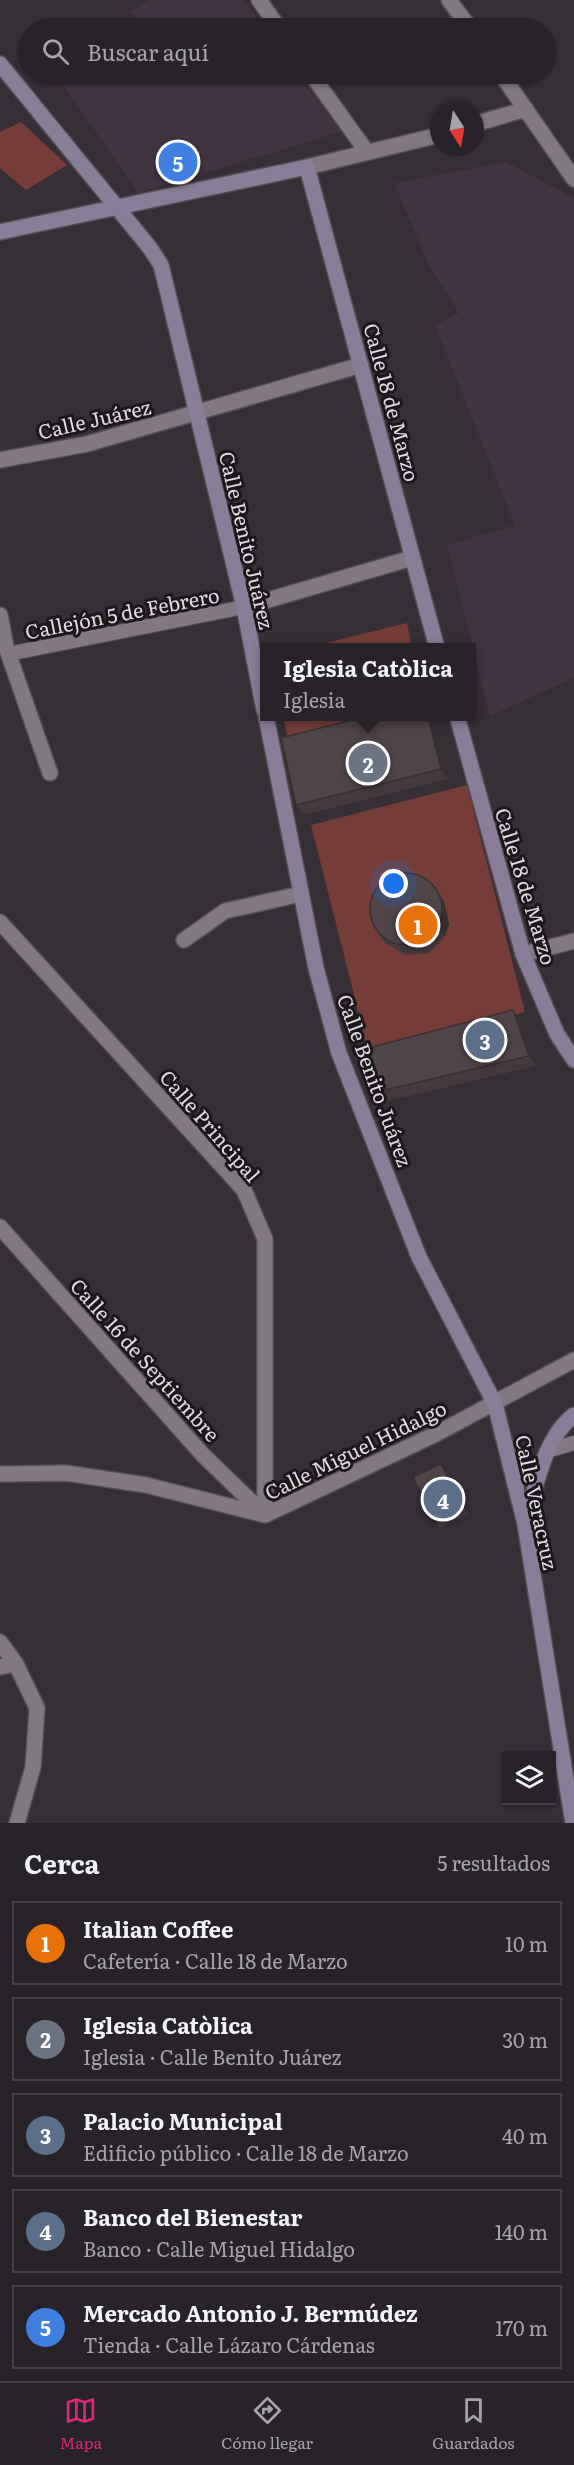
<!DOCTYPE html>
<html lang="es">
<meta charset="utf-8">
<style>
body{margin:0;font-family:Literata,serif;background:#342f34;color:#f1f3f6}
.controls{position:absolute;right:18px;bottom:18px;display:grid;overflow:hidden;border-radius:0px;box-shadow:0 2px 4px #0004}
.controls button{width:54px;height:54px;display:grid;place-items:center;padding:0;border:0;border-bottom:2px solid #444045;background:#282328;color:#f1f3f6;font:30px sans-serif}
.compass{position:absolute;left:430px;top:102px;width:54px;height:54px;border-radius:50%;background:#282328;box-shadow:0 2px 4px #0004;rotate:168deg}
.you{position:absolute;left:394px;top:884px;width:21px;height:21px;margin:-15px;border:4px solid #fff;border-radius:50%;background:#1a73e8;box-shadow:0 0 0 9px #1a73e833}
.badge{display:grid;place-items:center;width:39px;height:39px;border-radius:50%;background:#db2777;color:#fff;font-size:20px;font-weight:700}
.pin{position:absolute;translate:-50% -50%;border:3px solid #fff;box-shadow:0 2px 6px #0006}
.popup{position:absolute;left:260px;top:643px;width:216px;height:78px;box-sizing:border-box;display:grid;place-content:center;border-radius:0px;background:#282328;filter:drop-shadow(0 2px 4px #0005);font-size:20px;white-space:nowrap;color:#a5a4a8}
.popup b{font-size:22px;color:#f1f3f6}
.popup::after{content:'';position:absolute;left:50%;top:100%;margin-left:-12px;border:12px solid transparent;border-top-color:#282328}
.list{margin:0;padding:0;list-style:none}
h2{display:flex;justify-content:space-between;align-items:center;height:78px;margin:0;padding:0 24px;font-size:26px}
h2 small{font-size:20px;font-weight:400;color:#a5a4a8}
.list li{display:grid;grid-template-columns:39px 1fr auto;gap:18px;align-items:center;box-sizing:border-box;height:84px;margin:0 12px 12px;padding:0 12px;border:2px solid #444045;border-radius:0px}
.list b{display:block;font-size:22px;white-space:nowrap}
.list p{margin:0;font-size:20px;white-space:nowrap;color:#a5a4a8}
.list em{font-size:20px;font-style:normal;color:#a5a4a8}
.icon{flex:none;width:33px;height:33px;fill:none;stroke:currentColor;stroke-width:2;stroke-linecap:round;stroke-linejoin:round}
.map{position:relative;flex:none;width:574px;height:1823px;overflow:hidden}
.search{position:absolute;background:#282328;box-shadow:0 2px 4px #0004;left:18px;right:18px;top:18px;height:66px;display:flex;align-items:center;gap:15px;box-sizing:border-box;padding:0 21px;border-radius:33px;color:#a5a4a8;font-size:22px}
.sheet{height:558px;background:#282328}
nav{display:flex;justify-content:space-around;align-items:center;box-sizing:border-box;height:84px;border-top:2px solid #444045;background:#282328;font-size:16px;color:#a5a4a8}
nav a{display:grid;justify-items:center;gap:3px}
nav .on{color:#db2777}
.map>svg:first-child{display:block}
.built{fill:#413542}
.green{fill:#763d38}
.lines{fill:none;stroke-linecap:round;stroke-linejoin:round}
.lane-casing{stroke:#544e54;stroke-width:16}
.street-casing{stroke:#544e54;stroke-width:18}
.secondary-casing{stroke:#544e54;stroke-width:18}
.lane{stroke:#817881;stroke-width:14}
.street{stroke:#817881;stroke-width:15}
.secondary{stroke:#897e99;stroke-width:15}
.wall{fill:#443a3e}
.shaded-wall{fill:#373032}
.building{fill:#4f4448;stroke:#373032;stroke-width:1.5}
.labels{text-anchor:middle;dominant-baseline:central;stroke-width:6;stroke-linejoin:round;paint-order:stroke}
.street-label{font-size:20px;fill:#e0dbe0;stroke:#1b181c}
</style>
<div class="map">
<svg width="574" height="1823" viewBox="0 0 574 1823">
<rect width="100%" height="100%" fill="#362f36"/>
<path class="built" d="M148 0H243L265 28H132L139 23 131 12Z
M70 74H298L341 132 138 193 60 80Z
M506 162 574 198V678L490 716 447 545 515 525 435 325 459 313 429 266 394 183Z"/>
<path class="green" d="M21 122 67 165 26 190 0 168V132Z
M407 623 412 647H310Z
M283 716 395 717 289 744Z
M467 785 525 1012 369 1054 311 825Z"/>
<g class="lines">
<defs>
<path id="lane" d="M8 654 244 607
M547 1451 574 1443"/>
<path id="street" d="M259 0 279 28
M449 0 470 28
M311 74 367 152
M501 74 574 179
M475 124 526 109
M307 167 439 135
M0 460 87 444 361 365
M244 607 412 558
M0 615 6 647 50 773
M0 922 244 1190 265 1239V1515
M184 940 225 911 301 894
M523 954 574 941
M0 1227 203 1455 263 1513
M0 1474 66 1473 146 1485 265 1515 436 1434 574 1360
M0 1642 16 1664 37 1708 33 1767 17 1823
M0 1667 16 1664"/>
<path id="secondary" d="M0 64 150 248 161 265 244 607 264 710
M0 232 307 167 437 648
M266 716 316 968 339 1053 419 1257 495 1404 525 1524 573 1823
M457 716 523 954 557 1034 574 1060
M525 1524C536 1488 543 1439 574 1415"/>
</defs>
<use href="#lane" class="lane-casing"/>
<use href="#street" class="street-casing"/>
<use href="#secondary" class="secondary-casing"/>
<use href="#lane" class="lane"/>
<use href="#street" class="street"/>
<use href="#secondary" class="secondary"/>
</g>
<path class="wall" d="M364 717H432L448 779 303 815 296 805Z
M437 891 444 901 449 924 445 936 429 953 405 955 385 943 378 934Z
M520 1020 536 1066 379 1103 372 1093Z
M441 1464 446 1471 468 1514 440 1528 435 1521Z"/>
<path class="shaded-wall" d="M428 717H432L448 779 441 769Z
M437 891 444 901 449 924 445 936 438 926Z
M513 1010 520 1020 536 1066 529 1056Z
M441 1464 446 1471 468 1514 463 1506Z"/>
<path class="building" d="M364 717H428L441 769 296 805 281 738Z
M370 909a36 36 0 1 1 72 0a36 36 0 1 1-72 0Z
M513 1010 529 1056 372 1093 357 1051Z
M441 1464 463 1506 435 1521 413 1477Z"/>
<g class="labels">
<g class="street-label">
<text transform="translate(393 402) rotate(75)">Calle 18 de Marzo</text>
<text transform="translate(94 418) rotate(-13)">Calle Juárez</text>
<text transform="translate(248 540) rotate(77)">Calle Benito Juárez</text>
<text transform="translate(122 612) rotate(-11)">Callejón 5 de Febrero</text>
<text transform="translate(527 886) rotate(73)">Calle 18 de Marzo</text>
<text transform="translate(376 1080) rotate(70)">Calle Benito Juárez</text>
<text transform="translate(211 1125) rotate(49)">Calle Principal</text>
<text transform="translate(146 1359) rotate(48)">Calle 16 de Septiembre</text>
<text transform="translate(355 1449) rotate(-26)">Calle Miguel Hidalgo</text>
<text transform="translate(538 1502) rotate(78)">Calle Veracruz</text>
</g>
</g>
</svg>
<div class="controls">
<button><svg class="icon" aria-label="layers" viewBox="0 0 24 24"><path d="M12 4l9 5-9 5-9-5zM3 14l9 5 9-5"/></svg></button>
</div>
<svg class="compass" viewBox="-18 -18 36 36"><path d="M0-13l5 13h-10z" fill="#e53935"/><path d="M0 13l5-13h-10z" fill="#a5a4a8"/></svg>
<div class="you"></div>
<div class="pin badge" style="left:418px;top:925px;background:#e8710a">1</div>
<div class="pin badge" style="left:368px;top:763px;background:#6b7280">2</div>
<div class="popup"><b>Iglesia Catòlica</b>Iglesia</div>
<div class="pin badge" style="left:485px;top:1040px;background:#5c6f8a">3</div>
<div class="pin badge" style="left:443px;top:1499px;background:#5c6f8a">4</div>
<div class="pin badge" style="left:178px;top:162px;background:#3f7fe0">5</div>
<div class="search"><svg class="icon" aria-label="search" viewBox="0 0 24 24"><circle cx="10" cy="10" r="6"/><path d="M15 15l6 6"/></svg>Buscar aquí</div>
</div>
<section class="sheet">
<h2>Cerca<small>5 resultados</small></h2>
<ul class="list">
<li><span class="badge" style="background:#e8710a">1</span><div><b>Italian Coffee</b><p>Cafetería · Calle 18 de Marzo</p></div><em>10 m</em></li>
<li><span class="badge" style="background:#6b7280">2</span><div><b>Iglesia Catòlica</b><p>Iglesia · Calle Benito Juárez</p></div><em>30 m</em></li>
<li><span class="badge" style="background:#5c6f8a">3</span><div><b>Palacio Municipal</b><p>Edificio público · Calle 18 de Marzo</p></div><em>40 m</em></li>
<li><span class="badge" style="background:#5c6f8a">4</span><div><b>Banco del Bienestar</b><p>Banco · Calle Miguel Hidalgo</p></div><em>140 m</em></li>
<li><span class="badge" style="background:#3f7fe0">5</span><div><b>Mercado Antonio J. Bermúdez</b><p>Tienda · Calle Lázaro Cárdenas</p></div><em>170 m</em></li>
</ul>
</section>
<nav>
<a class="on"><svg class="icon" aria-label="map" viewBox="0 0 24 24"><path d="M3 6l6-2 6 2 6-2v14l-6 2-6-2-6 2zM9 4v14M15 6v14"/></svg>Mapa</a>
<a><svg class="icon" aria-label="directions" viewBox="0 0 24 24"><path d="M12 3l9 9-9 9-9-9zM9 14v-3h6M13 9l2 2-2 2"/></svg>Cómo llegar</a>
<a><svg class="icon" aria-label="saved" viewBox="0 0 24 24"><path d="M7 4h10v16l-5-4-5 4z"/></svg>Guardados</a>
</nav>
